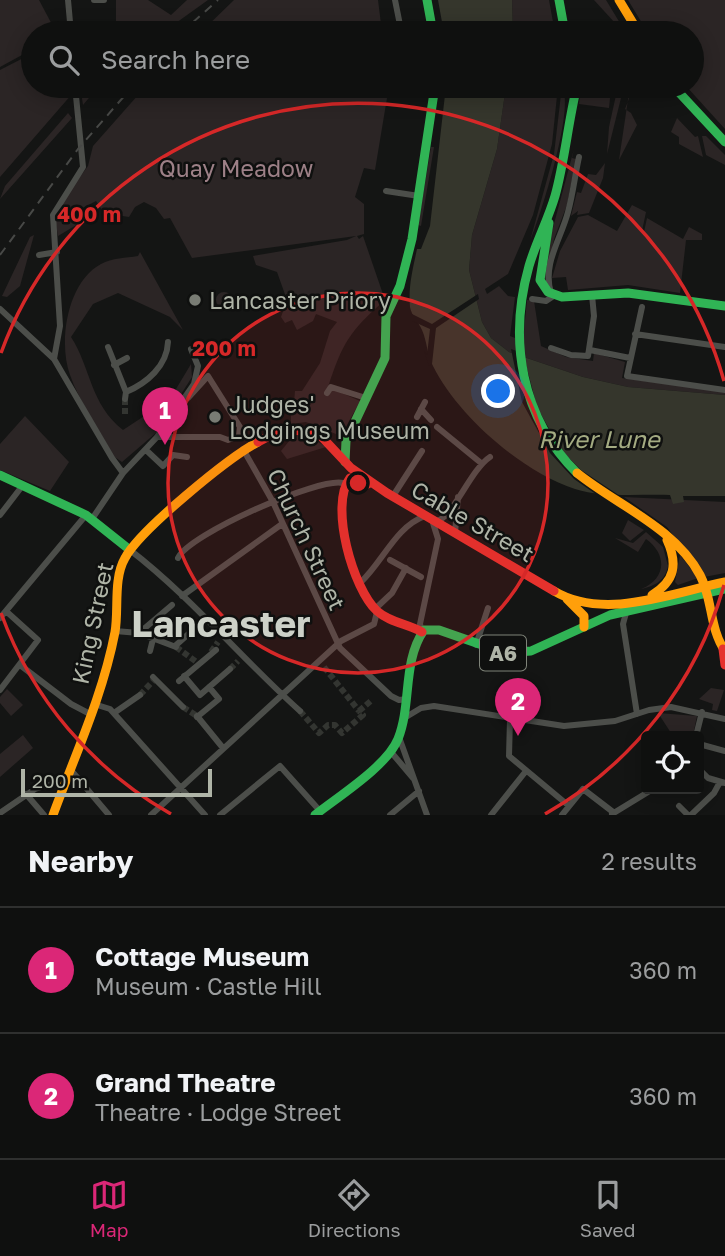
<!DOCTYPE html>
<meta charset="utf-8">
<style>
body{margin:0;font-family:"Golos Text",sans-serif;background:#181918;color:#f1f3f6}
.controls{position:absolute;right:21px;bottom:21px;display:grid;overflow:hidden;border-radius:7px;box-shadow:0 4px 18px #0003}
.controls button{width:63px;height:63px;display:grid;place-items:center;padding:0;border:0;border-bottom:2px solid #2f302f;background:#0f100f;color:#f1f3f6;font:35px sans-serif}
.scale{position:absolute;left:21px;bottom:18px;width:191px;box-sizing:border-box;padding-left:7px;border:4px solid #afb4a7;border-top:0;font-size:19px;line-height:24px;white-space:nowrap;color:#afb4a7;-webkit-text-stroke:5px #0f100f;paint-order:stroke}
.you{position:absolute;left:499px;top:392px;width:24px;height:24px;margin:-18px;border:5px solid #fff;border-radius:50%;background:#1a73e8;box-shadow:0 0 0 10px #1a73e833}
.badge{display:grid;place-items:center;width:46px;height:46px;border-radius:50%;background:#db2777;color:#fff;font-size:23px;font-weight:700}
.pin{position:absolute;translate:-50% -58px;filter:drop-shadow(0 2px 4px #0008)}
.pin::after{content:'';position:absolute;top:37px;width:24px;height:21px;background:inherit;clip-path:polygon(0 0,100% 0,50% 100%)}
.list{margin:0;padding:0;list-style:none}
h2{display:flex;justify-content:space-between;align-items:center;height:91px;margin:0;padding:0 28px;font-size:30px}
h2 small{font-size:23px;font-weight:400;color:#9b9d9e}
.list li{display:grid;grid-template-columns:46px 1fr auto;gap:21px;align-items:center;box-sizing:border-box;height:126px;padding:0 28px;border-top:2px solid #2f302f}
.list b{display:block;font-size:26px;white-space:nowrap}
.list p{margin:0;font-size:23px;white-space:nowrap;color:#9b9d9e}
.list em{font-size:23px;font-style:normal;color:#9b9d9e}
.icon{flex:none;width:38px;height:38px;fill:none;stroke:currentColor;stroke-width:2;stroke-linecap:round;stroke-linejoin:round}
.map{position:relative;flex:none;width:725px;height:815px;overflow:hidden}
.search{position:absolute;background:#0f100f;box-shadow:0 4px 18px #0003;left:21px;right:21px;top:21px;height:77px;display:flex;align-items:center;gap:18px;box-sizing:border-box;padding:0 24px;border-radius:38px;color:#9b9d9e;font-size:26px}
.sheet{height:343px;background:#0f100f}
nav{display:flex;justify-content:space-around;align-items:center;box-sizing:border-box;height:98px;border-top:2px solid #2f302f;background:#0f100f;font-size:19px;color:#9b9d9e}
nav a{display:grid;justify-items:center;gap:4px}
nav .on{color:#db2777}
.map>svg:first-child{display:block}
.green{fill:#2b2525}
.water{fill:#35362c}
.pier{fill:#141514}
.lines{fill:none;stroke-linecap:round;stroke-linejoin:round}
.street-tunnel{stroke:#333531;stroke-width:6;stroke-dasharray:6 3;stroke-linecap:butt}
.street{stroke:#4c4e4a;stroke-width:6}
.fast{stroke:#30b455;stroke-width:9}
.slow{stroke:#ff9f0a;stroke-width:9}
.jam{stroke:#e5322d;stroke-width:9}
.rail{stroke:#484947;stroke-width:2;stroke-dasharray:9 7;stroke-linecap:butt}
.ring{fill:none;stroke:#d62828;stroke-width:3.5}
.poi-dot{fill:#797c74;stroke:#0f100f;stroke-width:2.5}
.labels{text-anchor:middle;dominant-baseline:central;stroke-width:5;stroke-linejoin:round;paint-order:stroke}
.shield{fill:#0f100f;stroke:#7f8379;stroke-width:2}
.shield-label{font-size:21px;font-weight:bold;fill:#afb4a7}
.park-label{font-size:23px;fill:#9d8087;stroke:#0f100f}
.poi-label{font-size:23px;fill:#afb4a7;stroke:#0f100f;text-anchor:start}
.street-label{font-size:23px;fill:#afb4a7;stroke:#0f100f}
.water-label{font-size:24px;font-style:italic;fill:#a4ab82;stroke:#0f100f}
.town-label{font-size:37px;font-weight:bold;fill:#cdd1c8;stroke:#0f100f}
.centre{fill:#d62828;stroke:#0f100f;stroke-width:3.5}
.ring-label{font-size:21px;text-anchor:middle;font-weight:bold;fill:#d62828;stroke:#0f100f;stroke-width:5;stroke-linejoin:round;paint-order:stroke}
</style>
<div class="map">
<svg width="725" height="815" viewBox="0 0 725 815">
<rect width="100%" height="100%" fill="#141514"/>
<path class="green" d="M0 0H39L56 32 33 33V49L0 67Z
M116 0H148L171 15 187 0H208L162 33H110L116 22Z
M234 0H378L382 32 398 28V33H200Z
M512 0H549L555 33H513Z
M594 0H606L626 33H614L615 23Z
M628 0H725V129L686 86H692V33H648Z
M33 53V86H71L72 94 0 177V70Z
M88 86H99L83 105 81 92Z
M146 86H389L375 170 364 168 355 197 364 204V234L357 236 359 239 363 236 385 300C349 332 343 342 328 387L360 401 341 436 306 422 291 424V416L282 402 288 399 294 402 295 391H302L320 363 330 331 337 322 316 314 313 321 297 330 292 320 285 323 281 317 287 300 277 272 256 265 253 256 347 240 356 236 192 258 170 218 164 219 156 208 144 202 135 207 129 217 104 213 96 201 73 213 78 224 58 236 55 219 67 194 88 166 93 146Z
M506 86H558L552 144 533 215 508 274 485 289 487 294 499 286 508 296 515 297 510 336 523 341 527 300 534 301 541 346 566 357 593 361 594 353 625 362 622 378 725 392V395L628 387 583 377 509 352 491 338 482 322 469 270 472 235 497 149Z
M562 86C575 108 541 214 530 241L554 154Z
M581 86 611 88 609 108 579 104Z
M618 86H624L607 154 609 127Z
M630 86H634L636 97 630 96 625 109 631 113 637 125 619 160Z
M68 113 72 118 0 199 5 186Z
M677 118 695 137 698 136 703 157 679 144V137L671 132Z
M702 136H706L725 155V165L706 155Z
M431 147H434L421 226 418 225Z
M574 149 572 158 576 159 567 205 554 239 545 282 543 265Z
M605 163 603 178 589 213 577 215 578 211 571 216 577 192 581 193 588 174 596 175Z
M632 205 646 212 642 231 644 232 647 218 683 239 689 227 702 234V240H686L680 293 628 285 568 290 566 277 552 278 560 251 578 217 588 215 617 231Z
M34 235 20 286 7 297 2 296 30 237Z
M140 252 183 330 170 317 118 293 93 304 71 337C91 368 90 404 123 430L170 399 191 364 192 377 157 432 122 462 113 456C100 429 80 404 70 375 58 342 67 282 101 264 112 258 126 258 138 256Z
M216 300a8 8 0 1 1 16 0a8 8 0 1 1-16 0Z
M25 416 69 462 50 491 0 470V444Z
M294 435 310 437 326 447 287 459 281 451Z
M624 497 725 502V573L704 577 667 527Z
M628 520 644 530 630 541 622 533Z
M646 532 663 547 668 566C665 581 655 586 641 589 666 579 668 555 646 539L638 552 615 538 633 543Z
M680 555 698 578 678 585 675 582Z
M711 688 724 690 717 711 712 710 713 704 699 699Z
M7 689 23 705 11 716 0 703V697Z
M658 713 697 716 693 735 673 736Z
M23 735 33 748 0 777V754Z"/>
<path class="water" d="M438 0H512L513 33H444Z
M446 86H506L497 149 472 235 469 270 482 322 491 338 509 352 583 377 628 387 725 395V496H683L684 502 673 504 670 495C639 494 604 498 575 489 521 471 458 416 433 366 427 355 427 341 422 330 418 321 412 317 410 307 408 287 413 268 417 249H421L430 226Z"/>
<path class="pier" d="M478 294 479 299 436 328 432 364 429 366 424 351 427 355 430 329 412 321V314L432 324Z
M511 349 523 353 537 407 561 450 581 470 623 498 600 497 574 479 550 453 522 402Z"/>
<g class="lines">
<path class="street-tunnel" d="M125 414V399
M176 647 198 663
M211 652 218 642
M324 667 359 711
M230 669 238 661
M140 695 153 681
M183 707 197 716
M300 711 319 733 328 725H335L342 733 363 715 359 711
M359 711 372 700"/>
<path class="street" d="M68 0 71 33
M94 0H104
M395 0 400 25 432 24
M386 191 419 196
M39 255 57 252
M551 293C542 264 561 239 568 212 573 194 575 175 579 157
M532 299 546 301 555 295
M642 307 627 376 725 390
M0 309 54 359 112 458 123 473
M635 334 725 347
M108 347 126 392 125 399
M551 348 571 355 588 356 594 316 592 295
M590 350 630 358
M54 359 60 326 53 215 83 167 75 86
M114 365 127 358
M126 392C147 383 167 366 168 342
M327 393 331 387 366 398
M421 409 431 420
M417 417 425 402
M437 427 481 463
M157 437H220L228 440 239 436 240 427 208 376 188 398
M243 449 273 502 340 648 391 696 399 700 407 699
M146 450 163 466 173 455 187 457
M393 496 422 451
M0 515 23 485
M92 519 123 473 157 437 194 384 198 366 191 349
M436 521C452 520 470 470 490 457
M455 533 458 497
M130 550C191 597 242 659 300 711
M178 558C189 534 319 477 343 483
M390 560 421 577
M360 583C383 562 395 527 425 516
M182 596 282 524
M375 609 392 593 406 568
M626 613 623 624 637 714
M0 618 86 515
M115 631 139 633 176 647
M422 632 420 624 438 539 433 523
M139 633 172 605
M476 645 488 608
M175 646 194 629
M150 651 153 639
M20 665 71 704 90 714
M184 676 200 695 230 669
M153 677 183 707
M179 681 216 650
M0 690 38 640 7 612
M94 704 110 709 205 815
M114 713 140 695
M197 716 223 748
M197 717 219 699 209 687
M406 717 421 708 434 706 564 726 615 721 649 710 671 707 725 719
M510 719 509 756 569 806
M696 736 702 712
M399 737 427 815
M699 744 725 751
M391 752 413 778
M70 769 109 815
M699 769 708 778 725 783
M26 794 44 815
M679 806 688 815
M0 813 35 789 55 783
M612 814 653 789
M151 815 341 641 374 624 377 612
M220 815 280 766 320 811
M390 815 419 791
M491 815 526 771
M562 815 583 789 613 812
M691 815 714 793 720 782"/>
<path class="fast" d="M427 0 433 33
M559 0 565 33
M577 86C568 122 565 160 555 196 548 220 536 242 529 266 508 340 521 418 577 473
M673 86 725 142
M549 223 540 280 548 292 562 297 628 293 725 306
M345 462 346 441 385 358 386 316 400 286 412 239 435 86
M0 475 86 515 130 550
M315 815C339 796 387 766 398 739 412 704 402 662 424 630H439L505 653 531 651 610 615 725 589"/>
<path class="slow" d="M619 0 639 33
M577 473C618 506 674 527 700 575 713 599 709 628 725 651
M554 591C604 621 672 593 725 582
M652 595C675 581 678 564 667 540
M567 599 584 616V627
M53 815C75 755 103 695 115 632 119 609 113 579 125 558 140 530 228 458 258 442"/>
<path class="jam" d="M258 442 273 434 294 430 319 434 351 468 387 493 554 591
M368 484 350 478C329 505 353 589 377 611 389 622 408 624 422 632
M723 649 725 665"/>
<path class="rail" d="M181 33 218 0
M0 255 78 149 133 86"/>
</g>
<circle cx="358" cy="483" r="190" fill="#d62828" fill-opacity=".12"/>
<g class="ring">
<circle cx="358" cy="483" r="190"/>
<path d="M724 585A380 380 0 0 1 545 814M171 814A380 380 0 0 1 1 613M1 353A380 380 0 0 1 724 381"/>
</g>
<g class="poi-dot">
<circle cx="195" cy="300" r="7"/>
<circle cx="215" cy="417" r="7"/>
</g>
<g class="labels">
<rect class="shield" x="480" y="635.5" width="46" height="35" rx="5"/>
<g class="shield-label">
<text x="503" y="653">A6</text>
</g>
<g class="park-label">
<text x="236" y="168">Quay Meadow</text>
</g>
<g class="poi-label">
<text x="209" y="300">Lancaster Priory</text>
<text x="229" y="404">Judges'<tspan x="229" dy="26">Lodgings Museum</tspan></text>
</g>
<g class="street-label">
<text transform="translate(473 521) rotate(30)">Cable Street</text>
<text transform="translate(307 539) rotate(65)">Church Street</text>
<text transform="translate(92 623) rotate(-78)">King Street</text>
</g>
<g class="water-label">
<text x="599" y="438">River Lune</text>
</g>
<g class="town-label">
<text x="221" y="623">Lancaster</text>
</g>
</g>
<circle cx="358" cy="483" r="10" class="centre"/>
<g class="ring-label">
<text x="89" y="222">400 m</text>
<text x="224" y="356">200 m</text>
</g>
</svg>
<div class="controls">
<button><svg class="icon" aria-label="locate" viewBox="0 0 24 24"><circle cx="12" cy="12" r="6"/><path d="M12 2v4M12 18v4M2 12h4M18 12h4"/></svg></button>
</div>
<div class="scale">200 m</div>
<div class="you"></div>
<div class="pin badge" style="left:165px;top:445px">1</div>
<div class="pin badge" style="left:518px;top:736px">2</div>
<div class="search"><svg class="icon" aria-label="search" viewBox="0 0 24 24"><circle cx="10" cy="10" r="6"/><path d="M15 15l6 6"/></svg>Search here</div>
</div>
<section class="sheet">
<h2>Nearby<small>2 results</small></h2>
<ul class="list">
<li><span class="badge">1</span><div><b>Cottage Museum</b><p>Museum · Castle Hill</p></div><em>360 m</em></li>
<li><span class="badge">2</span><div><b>Grand Theatre</b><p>Theatre · Lodge Street</p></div><em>360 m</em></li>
</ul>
</section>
<nav>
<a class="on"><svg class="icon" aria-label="map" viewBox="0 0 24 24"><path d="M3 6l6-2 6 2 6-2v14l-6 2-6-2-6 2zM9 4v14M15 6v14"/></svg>Map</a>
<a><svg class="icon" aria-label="directions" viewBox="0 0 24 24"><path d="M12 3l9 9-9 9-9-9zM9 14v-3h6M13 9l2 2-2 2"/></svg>Directions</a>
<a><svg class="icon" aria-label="saved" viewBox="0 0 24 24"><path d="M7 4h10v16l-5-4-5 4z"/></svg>Saved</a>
</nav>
